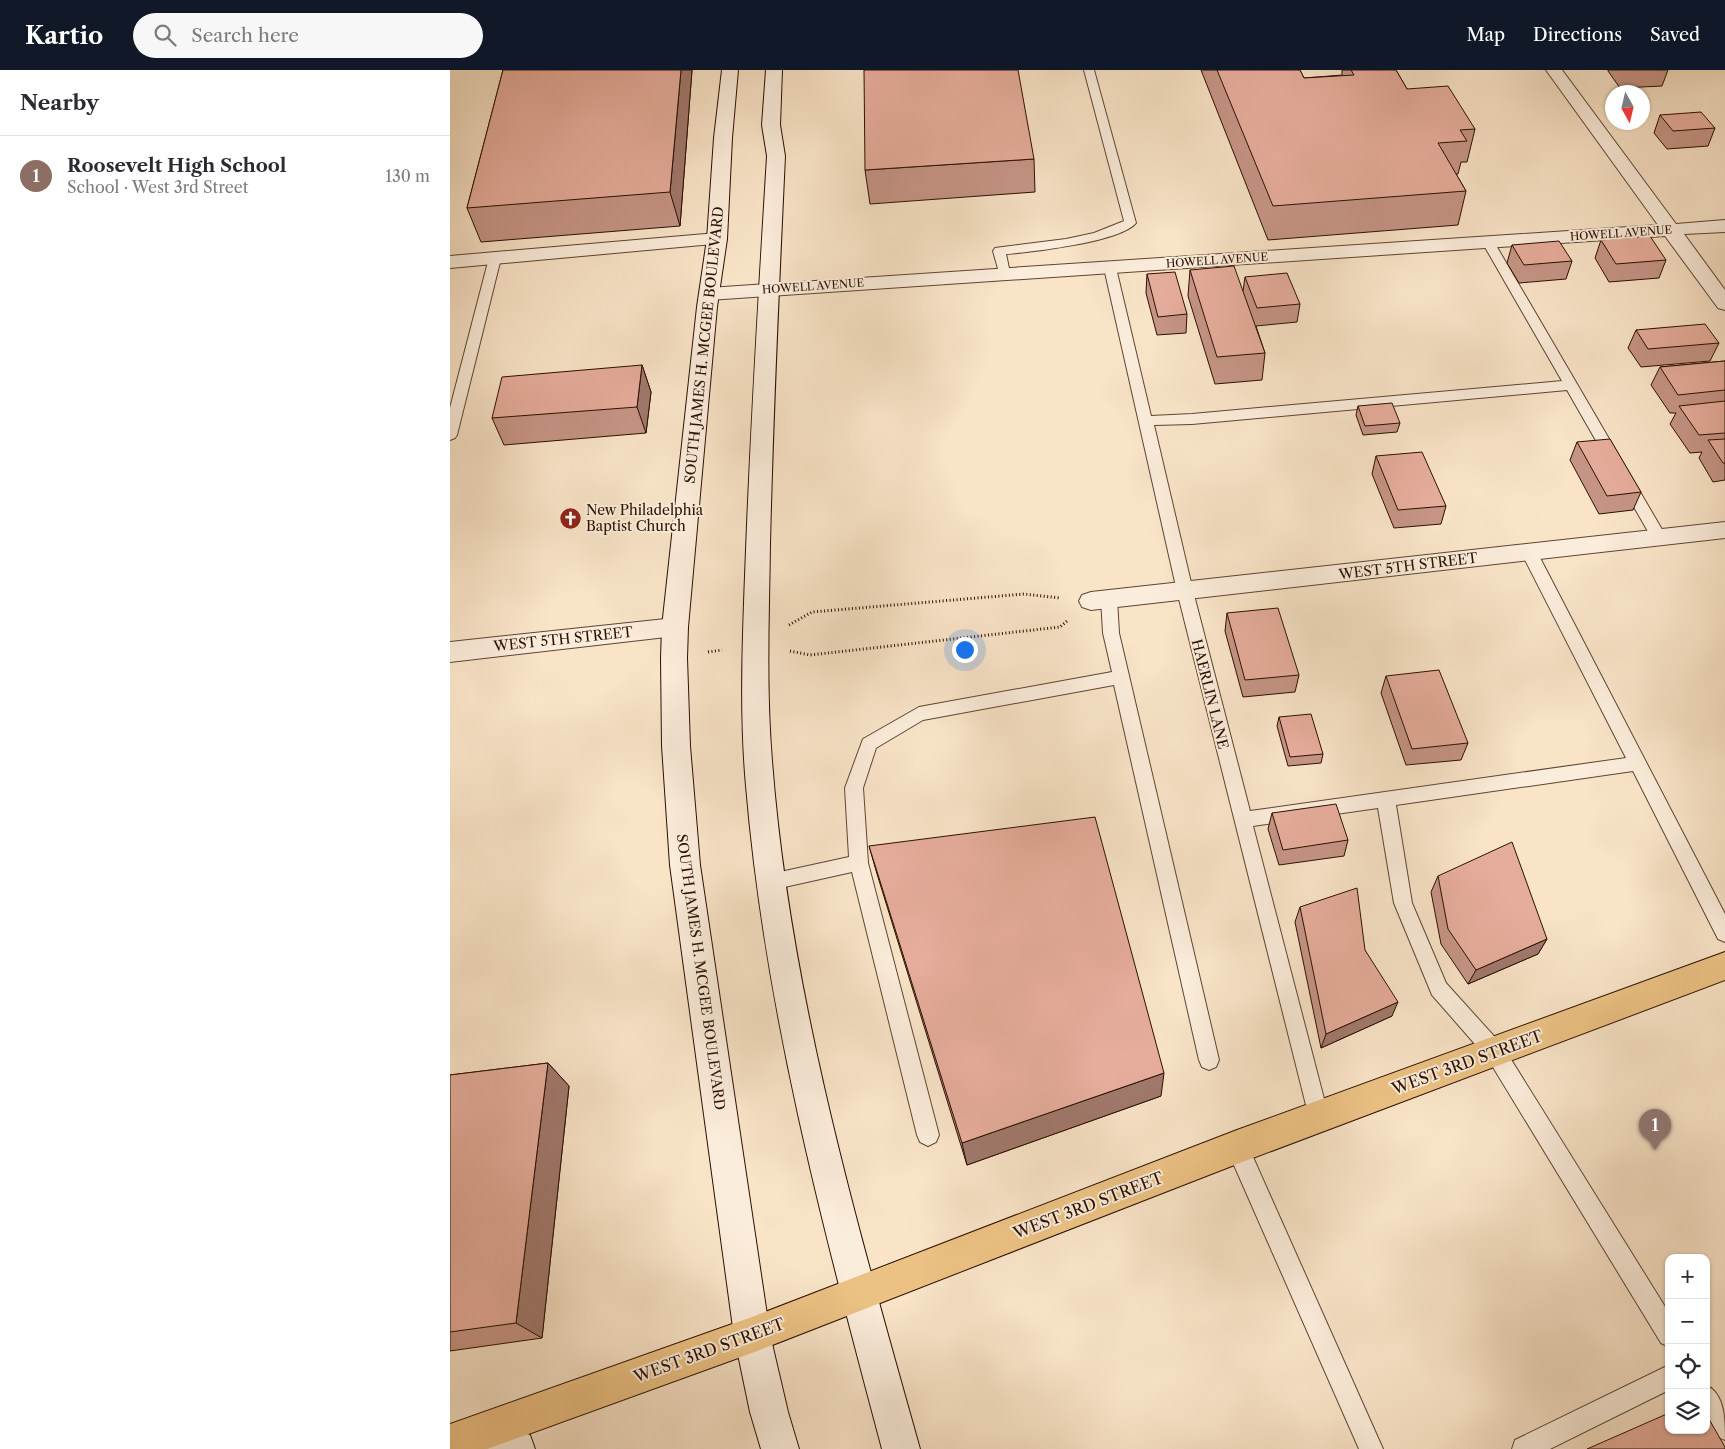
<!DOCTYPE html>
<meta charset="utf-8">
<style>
body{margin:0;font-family:"Libre Caslon Text",serif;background:#f7f7f7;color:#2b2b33}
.controls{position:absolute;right:15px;bottom:15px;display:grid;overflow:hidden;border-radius:10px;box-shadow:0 1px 4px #0004}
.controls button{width:45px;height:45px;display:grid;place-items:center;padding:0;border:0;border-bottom:1px solid #e1e1e2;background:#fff;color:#2b2b33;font:25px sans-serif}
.compass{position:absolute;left:1155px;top:15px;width:45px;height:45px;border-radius:50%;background:#fff;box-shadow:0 1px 4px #0004;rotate:172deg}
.you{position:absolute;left:514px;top:579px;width:18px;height:18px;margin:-12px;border:4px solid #fff;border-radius:50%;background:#1a73e8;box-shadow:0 0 0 8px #1a73e833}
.badge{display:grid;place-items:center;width:32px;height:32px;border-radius:50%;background:#111827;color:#fff;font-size:16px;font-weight:700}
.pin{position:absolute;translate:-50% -41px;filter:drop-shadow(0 1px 2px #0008)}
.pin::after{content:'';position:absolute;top:26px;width:18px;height:15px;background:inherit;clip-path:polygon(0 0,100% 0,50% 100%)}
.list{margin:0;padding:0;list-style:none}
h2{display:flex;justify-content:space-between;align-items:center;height:65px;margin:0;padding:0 20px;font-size:21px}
h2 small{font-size:16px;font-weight:400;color:#7c7c81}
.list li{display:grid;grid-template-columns:32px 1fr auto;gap:15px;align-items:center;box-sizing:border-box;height:80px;padding:0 20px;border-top:1px solid #e1e1e2}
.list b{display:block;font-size:19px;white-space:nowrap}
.list p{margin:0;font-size:16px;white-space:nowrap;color:#7c7c81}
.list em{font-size:16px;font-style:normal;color:#7c7c81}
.icon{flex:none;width:28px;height:28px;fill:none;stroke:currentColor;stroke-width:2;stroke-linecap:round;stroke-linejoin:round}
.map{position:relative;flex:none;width:1275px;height:1379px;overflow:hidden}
header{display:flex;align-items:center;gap:30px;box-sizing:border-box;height:70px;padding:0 25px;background:#111827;color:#fff}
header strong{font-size:24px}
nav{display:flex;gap:28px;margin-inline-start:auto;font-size:18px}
.search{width:350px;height:45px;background:#f7f7f7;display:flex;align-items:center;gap:12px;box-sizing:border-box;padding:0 18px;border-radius:28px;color:#7c7c81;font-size:19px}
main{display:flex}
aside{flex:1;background:#fff}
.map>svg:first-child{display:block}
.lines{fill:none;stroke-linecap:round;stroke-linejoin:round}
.service-casing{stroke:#5e4433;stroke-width:2}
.minor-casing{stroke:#5e4433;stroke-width:2}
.secondary-casing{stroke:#2a0f01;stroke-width:2}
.primary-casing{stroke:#2a0f01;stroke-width:2}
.path{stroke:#2a0f01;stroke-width:3;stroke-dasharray:1 2.5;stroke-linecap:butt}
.service{fill:#fbeddb;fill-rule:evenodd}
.minor{fill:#fbeddb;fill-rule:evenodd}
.secondary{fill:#fbeddb;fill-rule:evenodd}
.primary{fill:#ecc284;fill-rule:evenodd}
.wall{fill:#c69586;stroke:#2a0f01}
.shaded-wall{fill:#a1796d;stroke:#2a0f01}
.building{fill:#e6ad9c;stroke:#2a0f01}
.labels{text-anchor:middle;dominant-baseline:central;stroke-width:4;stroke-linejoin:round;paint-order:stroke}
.far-street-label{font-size:11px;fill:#2a0f01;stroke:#fbeddb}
.street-label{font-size:14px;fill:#2a0f01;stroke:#fbeddb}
.poi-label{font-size:14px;fill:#2a0f01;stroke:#fbeddb;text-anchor:start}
.near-street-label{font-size:16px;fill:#2a0f01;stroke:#fbeddb}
</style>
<header>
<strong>Kartio</strong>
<div class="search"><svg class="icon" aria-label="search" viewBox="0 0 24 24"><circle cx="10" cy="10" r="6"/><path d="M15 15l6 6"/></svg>Search here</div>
<nav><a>Map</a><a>Directions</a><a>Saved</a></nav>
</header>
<main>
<aside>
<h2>Nearby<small></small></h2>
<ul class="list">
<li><span class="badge" style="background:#8d6e63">1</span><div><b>Roosevelt High School</b><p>School · West 3rd Street</p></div><em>130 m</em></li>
</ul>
</aside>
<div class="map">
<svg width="1275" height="1379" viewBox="0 0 1275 1379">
<rect width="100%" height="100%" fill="#f9e4c8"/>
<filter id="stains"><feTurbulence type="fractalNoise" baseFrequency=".004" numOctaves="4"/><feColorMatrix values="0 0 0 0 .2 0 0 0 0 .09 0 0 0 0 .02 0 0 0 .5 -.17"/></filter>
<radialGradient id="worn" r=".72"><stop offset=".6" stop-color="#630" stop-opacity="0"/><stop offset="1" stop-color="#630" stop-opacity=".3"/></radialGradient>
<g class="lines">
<defs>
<path id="service" d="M634 0H644L686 153C670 172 582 182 556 184L560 203 554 207 550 206 543 181 545 178 616 169 644 163 674 151Z
M1038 168 1044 172 1217 468 1214 472 1209 473 1204 472 1117 320 742 354 704 355 743 521 800 741 1176 688 1071 482 1074 478 1079 477 1084 478 1087 482 1275 844V872L1268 869 1183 701 946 735 962 833 996 913 1052 975 1219 1243V1277L1211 1273 1038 989 982 925 944 833 928 738 803 756 879 1048 875 1055 868 1058 861 1055 727 521 654 198 660 194 666 198 701 346 742 344 1112 311 1032 172Z
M45 184 51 188 7 365 5 368 0 370V338L39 188Z
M659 523 665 525 667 529 669 563 769 990 766 997 759 1000 752 997 749 990 664 615 473 650 426 678 413 718 418 793 489 1065 486 1072 478 1076 470 1072 467 1065 402 802 321 820 314 818 312 812 314 806 321 804 399 787 395 718 413 669 469 637 662 602 653 563 651 529 653 525Z
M787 1066 795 1069 933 1379H909L776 1077 779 1069Z
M1219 1295V1320L1100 1379H1062L1065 1370Z
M1256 1315C1275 1324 1275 1350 1275 1370 1252 1361 1256 1336 1256 1315Z"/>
<path id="minor" d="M1096 0H1112L1226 154 1275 150V162L1234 164 1275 220V240L1268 238 1215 166 259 230 252 228 249 224 252 220 259 218 1208 155Z
M267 163 274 165 277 169 274 173 0 198V186Z
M1275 452V468L641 540 632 537 629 531 632 525 641 522Z
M225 548 234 550 238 557 234 564 225 566 0 592V572Z"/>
<path id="secondary" d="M272 0H288L282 68 277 169 267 237 238 557 237 588 240 676 250 795 320 1265 338 1342 349 1379H311L300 1342 284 1265 220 795 212 676 211 588 212 557 247 237 257 169 264 68Z
M316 0H332L330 55 335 86C329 215 323 345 320 474 319 547 316 619 322 691 340 926 407 1154 470 1379H432C374 1161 315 942 296 716 289 638 293 559 296 480 301 348 309 217 317 86L312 55Z
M52 1358 66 1360 80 1365 85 1379H7L12 1365 26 1360Z"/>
<path id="primary" d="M1275 882V910L787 1094 302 1283 37 1379H0V1354L302 1247 787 1060Z"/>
</defs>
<use href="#service" class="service-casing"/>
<use href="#minor" class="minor-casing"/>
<use href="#secondary" class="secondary-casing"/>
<use href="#primary" class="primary-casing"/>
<path class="path" d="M339 555 362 542 574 524 610 528
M340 581 360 585 610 557 617 551
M258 582 272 580"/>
<use href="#service" class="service"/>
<use href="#minor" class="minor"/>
<use href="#secondary" class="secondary"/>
<use href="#primary" class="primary"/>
</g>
<path class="wall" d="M53 0H242L230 156 31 172 17 138Z
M751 0H850L854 8 892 5V0H946L957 19 1025 59 1017 92H1011L1008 104H1006L1016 121 1008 155 818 170Z
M1158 0H1218L1212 16 1170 18 1158 1Z
M1210 45 1265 58 1258 76 1217 79 1204 63Z
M584 89 585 122 420 134 415 100Z
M1151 170 1216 190 1209 208 1159 212 1145 188Z
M1062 175 1122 191 1116 209 1069 213 1057 193Z
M740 200 793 221 795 207 850 234 847 252 806 256 815 283 812 310 765 314 738 226Z
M697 204 737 244 736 263 707 265 696 223Z
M1186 260 1269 273 1260 291 1191 297 1178 278Z
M1275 291V410L1263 412 1249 388 1252 382 1240 383 1220 354 1226 343H1220L1201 315 1210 297Z
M192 295 201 322 196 363 54 375 42 348Z
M908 336 950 353 947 362 913 365 906 345Z
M1127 372 1191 422 1183 440 1149 444 1120 390Z
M926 386 996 436 991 454 944 458 922 404Z
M777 543 849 605 845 622 793 627 775 561Z
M936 606 1018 673 1011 690 956 695 931 623Z
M829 647 873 684 871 693 838 696 827 656Z
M822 743 898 770 894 786 829 795 818 759Z
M419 776 711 1026 517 1095 427 804Z
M988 806 1097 869 1088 884 1018 914 991 874 981 822Z
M850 837 915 880 942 946 871 978 845 852Z
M98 993 119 1016 92 1268 0 1281V1005Z"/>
<path class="shaded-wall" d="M231 0H242L230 156 220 122Z
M192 295 201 322 196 363 187 337Z
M1097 869 1088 884 1018 914 1026 900Z
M948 932 942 946 871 978 876 964Z
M98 993 119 1016 92 1268 66 1253Z
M714 1003 711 1026 517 1095 512 1073Z"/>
<path class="building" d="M53 0H231L220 122 17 138Z
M414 0H568L584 89 415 100Z
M767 0H850L854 8 904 5 901 0H946L957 19 998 16 1025 59 1010 60 1017 71 988 73 1016 121 823 136Z
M1251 42 1265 58 1223 61 1210 45Z
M1200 166 1216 190 1166 194 1151 170Z
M1109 171 1122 191 1074 195 1062 175Z
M784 196 815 283 767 287 740 200Z
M725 202 737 244 708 247 697 204Z
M837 203 850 234 807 238 795 207Z
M1255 254 1269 273 1198 279 1186 260Z
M1275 291V320L1228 325 1210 297Z
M192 295 187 337 42 348 52 307Z
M1275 331V363L1249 365 1229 336Z
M942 333 950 353 915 356 908 336Z
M1160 369 1191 422 1157 426 1127 372Z
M1275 369V393H1273L1258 370Z
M972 382 996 436 948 440 926 386Z
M828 538 849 605 795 610 777 543Z
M989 600 1018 673 962 679 936 606Z
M861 644 873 684 840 687 829 647Z
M886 734 898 770 833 780 822 743Z
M645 747 714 1003 512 1073 419 776Z
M1062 772 1097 869 1026 900 998 859 988 806Z
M907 818 915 880 948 932 876 964 850 837Z
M98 993 66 1253 0 1262V1005Z
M1219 1343V1360H1256V1344L1275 1377V1379H1137Z"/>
<defs>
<symbol id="church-disc" viewBox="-11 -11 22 22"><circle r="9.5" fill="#8f2418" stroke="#fbeddb"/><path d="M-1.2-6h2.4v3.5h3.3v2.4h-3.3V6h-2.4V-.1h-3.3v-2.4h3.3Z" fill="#fff"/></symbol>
</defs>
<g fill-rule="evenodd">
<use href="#church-disc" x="108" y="436" width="25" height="25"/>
</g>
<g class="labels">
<g class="far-street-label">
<text transform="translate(1171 163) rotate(-4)">HOWELL AVENUE</text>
<text transform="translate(767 190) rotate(-4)">HOWELL AVENUE</text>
<text transform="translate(363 216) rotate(-4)">HOWELL AVENUE</text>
</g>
<g class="street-label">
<text transform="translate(254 275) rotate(-84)">SOUTH JAMES H. MCGEE BOULEVARD</text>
<text transform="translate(958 496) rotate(-7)">WEST 5TH STREET</text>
<text transform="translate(113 569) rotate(-6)">WEST 5TH STREET</text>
<text transform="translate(760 624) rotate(76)">HAERLIN LANE</text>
<text transform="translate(251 902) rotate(82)">SOUTH JAMES H. MCGEE BOULEVARD</text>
</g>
<g class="poi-label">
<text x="136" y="440">New Philadelphia<tspan x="136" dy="16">Baptist Church</tspan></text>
</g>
<g class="near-street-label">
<text transform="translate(1017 992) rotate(-20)">WEST 3RD STREET</text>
<text transform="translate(638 1135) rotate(-21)">WEST 3RD STREET</text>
<text transform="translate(259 1280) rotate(-20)">WEST 3RD STREET</text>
</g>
</g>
<rect width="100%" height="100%" filter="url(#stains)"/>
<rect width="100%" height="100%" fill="url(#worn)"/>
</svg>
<div class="controls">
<button>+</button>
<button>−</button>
<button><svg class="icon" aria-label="locate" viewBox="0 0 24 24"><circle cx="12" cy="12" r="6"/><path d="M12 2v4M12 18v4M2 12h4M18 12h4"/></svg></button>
<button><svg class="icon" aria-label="layers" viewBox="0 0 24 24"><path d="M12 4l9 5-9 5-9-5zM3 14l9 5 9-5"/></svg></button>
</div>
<svg class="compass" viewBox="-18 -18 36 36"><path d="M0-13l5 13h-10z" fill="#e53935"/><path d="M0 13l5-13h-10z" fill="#7c7c81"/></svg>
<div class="you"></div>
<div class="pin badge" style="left:1205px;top:1080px;background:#8d6e63">1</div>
</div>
</main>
